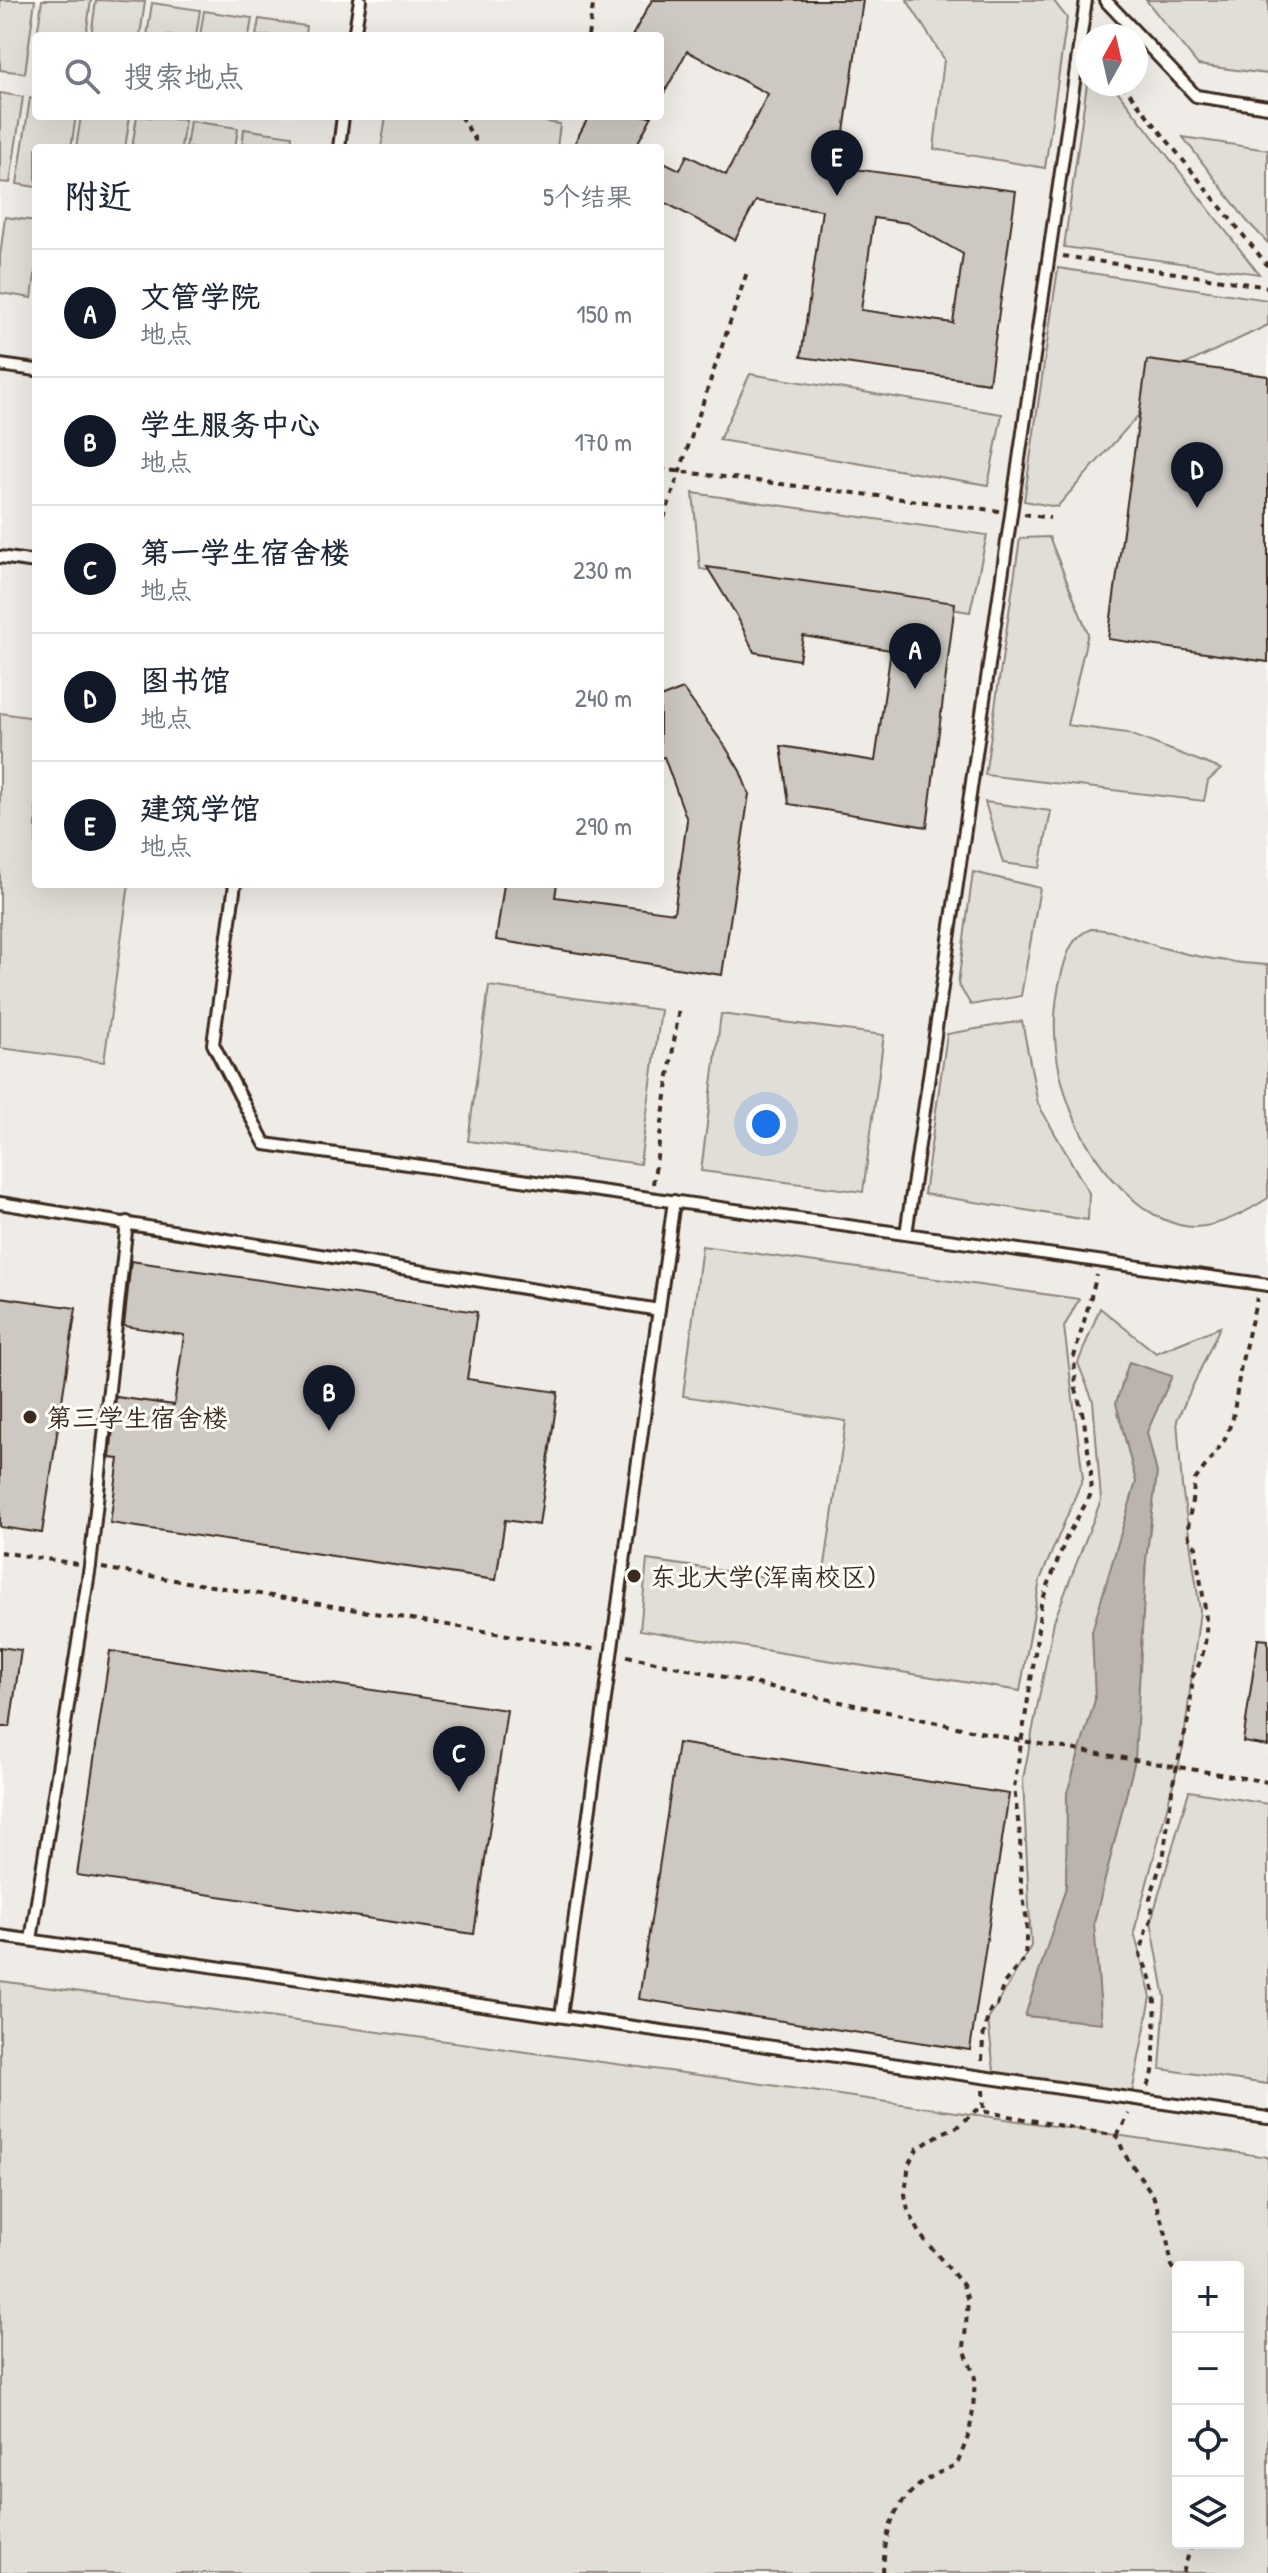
<!DOCTYPE html>
<html lang="zh">
<meta charset="utf-8">
<style>
body{margin:0;font-family:"Patrick Hand","LXGW WenKai TC",sans-serif;background:#f6f6f7;color:#1f2937}
.controls{position:absolute;right:24px;bottom:24px;display:grid;overflow:hidden;border-radius:8px;box-shadow:0 8px 32px #0002}
.controls button{width:72px;height:72px;display:grid;place-items:center;padding:0;border:0;border-bottom:2px solid #e0e1e3;background:#fff;color:#1f2937;font:40px sans-serif}
.compass{position:absolute;left:1076px;top:24px;width:72px;height:72px;border-radius:50%;background:#fff;box-shadow:0 8px 32px #0002;rotate:8deg}
.you{position:absolute;left:766px;top:1124px;width:28px;height:28px;margin:-20px;border:6px solid #fff;border-radius:50%;background:#1a73e8;box-shadow:0 0 0 12px #1a73e833}
.badge{display:grid;place-items:center;width:52px;height:52px;border-radius:50%;background:#111827;color:#fff;font-size:26px;font-weight:700}
.pin{position:absolute;translate:-50% -66px;filter:drop-shadow(0 2px 4px #0008)}
.pin::after{content:'';position:absolute;top:42px;width:28px;height:24px;background:inherit;clip-path:polygon(0 0,100% 0,50% 100%)}
.list{margin:0;padding:0;list-style:none}
h2{display:flex;justify-content:space-between;align-items:center;height:104px;margin:0;padding:0 32px;font-size:34px}
h2 small{font-size:26px;font-weight:400;color:#747a83}
.list li{display:grid;grid-template-columns:52px 1fr auto;gap:24px;align-items:center;box-sizing:border-box;height:128px;padding:0 32px;border-top:2px solid #e0e1e3}
.list b{display:block;font-size:30px;white-space:nowrap}
.list p{margin:0;font-size:26px;white-space:nowrap;color:#747a83}
.list em{font-size:26px;font-style:normal;color:#747a83}
.icon{flex:none;width:44px;height:44px;fill:none;stroke:currentColor;stroke-width:2;stroke-linecap:round;stroke-linejoin:round}
.map{position:relative;flex:none;width:1268px;height:2573px;overflow:hidden}
.search{position:absolute;background:#fff;box-shadow:0 8px 32px #0002;left:32px;top:32px;width:632px;height:88px;display:flex;align-items:center;gap:20px;box-sizing:border-box;padding:0 28px;border-radius:8px;color:#747a83;font-size:30px}
.panel{position:absolute;background:#fff;box-shadow:0 8px 32px #0002;left:32px;top:144px;width:632px;height:744px;border-radius:8px}
.map>svg:first-child{display:block}
.built{fill:#efece7;fill-rule:evenodd}
.green{fill:#e1ded7;stroke:#8e847a;stroke-width:2;fill-rule:evenodd}
.water{fill:#bbb4ad;stroke:#887d74;stroke-width:2}
.building{fill:#cdc8c2;stroke:#3b2a1e;stroke-width:2;fill-rule:evenodd}
.lines{fill:none;stroke-linecap:round;stroke-linejoin:round}
.lane-casing{stroke:#3b2a1e;stroke-width:16}
.path{stroke:#3b2a1e;stroke-width:4;stroke-dasharray:6 6;stroke-linecap:butt}
.lane{stroke:#fdfcf7;stroke-width:10}
.poi-dot{fill:#3b2a1e;stroke:#fdfcf7;stroke-width:3}
.labels{text-anchor:middle;dominant-baseline:central;stroke-width:6;stroke-linejoin:round;paint-order:stroke}
.poi-label{font-size:26px;fill:#3b2a1e;stroke:#fdfcf7;text-anchor:start}
</style>
<div class="map">
<svg width="1268" height="2573" viewBox="0 0 1268 2573">
<rect width="100%" height="100%" fill="#fdfcf7"/>
<filter id="ink" filterUnits="userSpaceOnUse"><feTurbulence type="fractalNoise" baseFrequency=".0125" numOctaves="2"/><feDisplacementMap in="SourceGraphic" scale="16" xChannelSelector="R" yChannelSelector="G"/><feConvolveMatrix kernelMatrix="1 2 1 2 8 2 1 2 1" color-interpolation-filters="sRGB"/></filter>
<g filter="url(#ink)">
<path class="built" d="M0 0H1268V2573H0ZM36 36H660V116H36ZM1088 36H1136V84H1088ZM36 148H660V884H36ZM1178 2267H1238V2543H1178Z"/>
<path class="green" d="M0 0H35L25 73 0 70Z
M42 0H91L86 36H37Z
M96 0 145 2 140 36H91Z
M907 0H1053L1067 18 1045 168 934 149 944 59Z
M1146 0H1268V74L1198 65Z
M152 3 200 10 196 36H147Z
M204 11 252 18 249 36H200Z
M259 19 306 26 305 36H256Z
M1088 77V84H1112L1259 274 1064 247Z
M0 93 23 97 10 183 0 182Z
M30 98H36V116H76L71 148H36V187L17 184Z
M81 116H130L125 148H76Z
M137 116 185 120 181 148H132Z
M386 116H507L560 124 557 148H381Z
M190 121 238 128 235 148H186Z
M244 129 292 136 291 148H242Z
M1183 137 1268 150V243L1247 221Z
M5 217 36 221V267L32 298 0 293V256Z
M1058 268 1268 300V325L1182 366 1057 507 1024 501Z
M750 374 1002 414 988 485 719 440Z
M693 493 987 535 970 612 700 569Z
M1049 537 1088 633 1067 725 1127 733 1221 769 1208 781 1204 801 985 775 1020 538Z
M0 713 36 718V884H129L104 1062 0 1048Z
M985 802 1051 811 1040 868 1003 863Z
M973 872 1040 888 1021 996 971 1005 958 984Z
M1091 929C1117 929 1139 941 1163 948 1198 958 1232 963 1268 965V1198C1247 1212 1221 1226 1195 1227 1173 1227 1150 1214 1134 1200 1071 1145 1040 1054 1062 972 1067 953 1072 936 1091 929Z
M489 986 661 1010 640 1164 468 1141Z
M721 1014 884 1035 863 1192 701 1171Z
M1022 1021 1038 1104 1089 1193 1088 1220 924 1194 947 1034Z
M702 1246 1079 1299 1064 1327 1083 1478 1040 1580 1020 1691 640 1630 647 1560 822 1585 846 1421 683 1396Z
M1100 1308 1156 1353 1220 1327 1177 1420 1182 1486 1200 1610 1183 1747 1134 1932 1151 1997 1131 2098 995 2079 988 2020 1031 1946 1023 1779 1054 1621 1101 1500 1093 1401 1078 1363Z
M1189 1791 1268 1804V2084L1160 2069 1165 1998 1151 1921Z
M0 1981 728 2079 1268 2157V2573H0ZM1178 2267H1238V2543H1178Z"/>
<path class="water" d="M1129 1362 1172 1376 1147 1432 1157 1473 1146 1560 1135 1760 1094 1923 1102 2023 1025 2016 1066 1887 1067 1793 1095 1700 1092 1631 1136 1482 1116 1403Z"/>
<path class="building" d="M652 0H863L839 167 1016 191 989 383 801 357 822 210 756 201 735 240 660 200V160L680 170 687 155 726 175 768 94 687 51 660 101V36H632ZM874 218 908 223 963 254 953 323 861 310Z
M589 116H652L635 148H572Z
M1147 360 1268 376V662L1108 639Z
M707 567 955 603 927 827 789 804 781 746 875 761 891 650 803 636 799 660 754 652 737 616Z
M683 689 725 746 740 771 749 794 722 975 496 940 504 884H557L555 897 674 913 687 820 664 757 660 758V698Z
M131 1261 477 1312 467 1379 558 1392 539 1525 505 1520 496 1580 110 1523 119 1459 110 1458 116 1397 174 1405 184 1335 124 1326Z
M0 1297 76 1308 42 1533 0 1527Z
M1258 1639 1268 1640V1746L1243 1742Z
M0 1647 21 1650 10 1727H0Z
M110 1651 507 1710 474 1934 77 1875Z
M678 1743 1009 1794 970 2050 639 1999Z"/>
<g class="lines">
<defs>
<path id="lane" d="M1105 0 1196 96 1268 107
M354 36 360 0
M339 148 343 116
M0 365 36 370
M0 557 36 562
M235 884 213 1044 265 1144 1268 1285
M0 1203 659 1310
M906 1234 1086 0
M0 1936 1268 2118
M31 1940 90 1566 127 1222
M561 2016 674 1201"/>
</defs>
<use href="#lane" class="lane-casing"/>
<path class="path" d="M588 36 594 0
M1122 84 1268 266
M460 116 475 139V148
M1063 256 1268 287
M660 469 999 511
M1024 514 1050 518
M660 530 747 272
M653 1184 679 1008
M0 1552 78 1564
M102 1568 599 1650
M627 1656 1022 1741 1268 1782
M982 2061 983 2038 988 2015 991 2009 997 2005 1004 1983 1025 1958 1027 1921 1021 1885 1020 1836 1014 1788 1034 1661 1041 1604 1067 1536 1090 1496 1091 1472 1084 1420 1076 1389 1074 1357 1097 1275
M1147 2086C1155 2076 1154 2061 1154 2049 1156 2010 1159 1991 1140 1955L1146 1930 1153 1916 1150 1899 1164 1853 1173 1783 1190 1712C1189 1699 1194 1691 1191 1679 1220 1635 1199 1594 1196 1547L1189 1538 1188 1528 1195 1480 1224 1441 1233 1418 1241 1365 1257 1298
M983 2090 984 2110
M1117 2136 1129 2114
M883 2573C885 2516 903 2485 957 2465L969 2434 973 2410 975 2378 964 2348 968 2301 963 2285 922 2237 908 2210 905 2194 909 2163 917 2149 942 2133 959 2126 976 2110 1117 2136 1125 2155 1153 2195 1166 2234 1172 2266 1178 2275
M1183 2573 1192 2543"/>
<use href="#lane" class="lane"/>
</g>
</g>
<g class="poi-dot">
<circle cx="30" cy="1417" r="8"/>
<circle cx="634" cy="1576" r="8"/>
</g>
<g class="labels">
<g class="poi-label">
<text x="46" y="1417">第三学生宿舍楼</text>
<text x="650" y="1576">东北大学(浑南校区)</text>
</g>
</g>
</svg>
<div class="controls">
<button>+</button>
<button>−</button>
<button><svg class="icon" aria-label="locate" viewBox="0 0 24 24"><circle cx="12" cy="12" r="6"/><path d="M12 2v4M12 18v4M2 12h4M18 12h4"/></svg></button>
<button><svg class="icon" aria-label="layers" viewBox="0 0 24 24"><path d="M12 4l9 5-9 5-9-5zM3 14l9 5 9-5"/></svg></button>
</div>
<svg class="compass" viewBox="-18 -18 36 36"><path d="M0-13l5 13h-10z" fill="#e53935"/><path d="M0 13l5-13h-10z" fill="#747a83"/></svg>
<div class="you"></div>
<div class="pin badge" style="left:915px;top:689px">A</div>
<div class="pin badge" style="left:329px;top:1431px">B</div>
<div class="pin badge" style="left:459px;top:1792px">C</div>
<div class="pin badge" style="left:1197px;top:508px">D</div>
<div class="pin badge" style="left:837px;top:196px">E</div>
<div class="search"><svg class="icon" aria-label="search" viewBox="0 0 24 24"><circle cx="10" cy="10" r="6"/><path d="M15 15l6 6"/></svg>搜索地点</div>
<section class="panel">
<h2>附近<small>5个结果</small></h2>
<ul class="list">
<li><span class="badge">A</span><div><b>文管学院</b><p>地点</p></div><em>150 m</em></li>
<li><span class="badge">B</span><div><b>学生服务中心</b><p>地点</p></div><em>170 m</em></li>
<li><span class="badge">C</span><div><b>第一学生宿舍楼</b><p>地点</p></div><em>230 m</em></li>
<li><span class="badge">D</span><div><b>图书馆</b><p>地点</p></div><em>240 m</em></li>
<li><span class="badge">E</span><div><b>建筑学馆</b><p>地点</p></div><em>290 m</em></li>
</ul>
</section>
</div>
